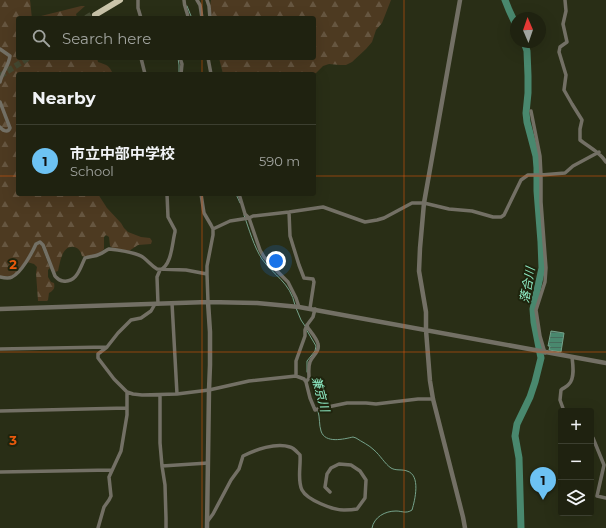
<!DOCTYPE html>
<meta charset="utf-8">
<style>
body{margin:0;font-family:Montserrat,"Noto Sans JP",sans-serif;background:#2c2f1e;color:#f1f3f6}
.controls{position:absolute;right:12px;bottom:12px;display:grid;overflow:hidden;border-radius:4px;box-shadow:0 4px 16px #0002}
.controls button{width:36px;height:36px;display:grid;place-items:center;padding:0;border:0;border-bottom:1px solid #3c3f30;background:#1f2210;color:#f1f3f6;font:20px sans-serif}
.compass{position:absolute;left:510px;top:12px;width:36px;height:36px;border-radius:50%;background:#1f2210;box-shadow:0 4px 16px #0002;rotate:358deg}
.you{position:absolute;left:276px;top:261px;width:14px;height:14px;margin:-10px;border:3px solid #fff;border-radius:50%;background:#1a73e8;box-shadow:0 0 0 6px #1a73e833}
.badge{display:grid;place-items:center;width:26px;height:26px;border-radius:50%;background:#6dc2f3;color:#111;font-size:13px;font-weight:700}
.pin{position:absolute;translate:-50% -33px;filter:drop-shadow(0 1px 2px #0008)}
.pin::after{content:'';position:absolute;top:21px;width:14px;height:12px;background:inherit;clip-path:polygon(0 0,100% 0,50% 100%)}
.list{margin:0;padding:0;list-style:none}
h2{display:flex;justify-content:space-between;align-items:center;height:52px;margin:0;padding:0 16px;font-size:17px}
h2 small{font-size:13px;font-weight:400;color:#a1a49f}
.list li{display:grid;grid-template-columns:26px 1fr auto;gap:12px;align-items:center;box-sizing:border-box;height:72px;padding:0 16px;border-top:1px solid #3c3f30}
.list b{display:block;font-size:15px;white-space:nowrap}
.list p{margin:0;font-size:13px;white-space:nowrap;color:#a1a49f}
.list em{font-size:13px;font-style:normal;color:#a1a49f}
.icon{flex:none;width:22px;height:22px;fill:none;stroke:currentColor;stroke-width:2;stroke-linecap:round;stroke-linejoin:round}
.map{position:relative;flex:none;width:606px;height:528px;overflow:hidden}
.search{position:absolute;background:#1f2210;box-shadow:0 4px 16px #0002;left:16px;top:16px;width:300px;height:44px;display:flex;align-items:center;gap:10px;box-sizing:border-box;padding:0 14px;border-radius:4px;color:#a1a49f;font-size:15px}
.panel{position:absolute;background:#1f2210;box-shadow:0 4px 16px #0002;left:16px;top:72px;width:300px;height:124px;border-radius:4px}
.map>svg:first-child{display:block}
.forest{fill:url(#forest-firs)}
.water{fill:url(#water-rules);stroke:#75a28b}
.lines{fill:none;stroke-linecap:round;stroke-linejoin:round}
.stream{stroke:#75a28b;stroke-width:1}
.river{stroke:#49886e;stroke-width:7}
.trunk-tunnel{stroke:#444932;stroke-width:6;stroke-dasharray:6 3;stroke-linecap:butt}
.minor{stroke:#737065;stroke-width:3.5}
.tertiary{stroke:#737065;stroke-width:4.5}
.trunk{stroke:#cac4aa;stroke-width:6}
.grid{fill:none;stroke:#e8590c;stroke-width:1;stroke-opacity:0.55}
.labels{text-anchor:middle;dominant-baseline:central;stroke-width:4;stroke-linejoin:round;paint-order:stroke}
.water-label{font-size:12px;font-style:italic;fill:#90efc8;stroke:#1f240d}
.grid-label{font-size:13px;text-anchor:middle;font-weight:bold;fill:#e8590c;stroke:#1f240d;stroke-width:4;stroke-linejoin:round;paint-order:stroke}
</style>
<div class="map">
<svg width="606" height="528" viewBox="0 0 606 528">
<defs>
<pattern id="forest-firs" width="22" height="20" patternUnits="userSpaceOnUse"><rect width="22" height="20" fill="#4d3a21"/><path d="M5 1l3.5 6h-7zM16 11l3.5 6h-7z" fill="#665640"/></pattern>
<pattern id="water-rules" width="6" height="5" patternUnits="userSpaceOnUse"><rect width="6" height="5" fill="#49886e"/><path d="M0 2.5h6" fill="none" stroke="#466c5b"/></pattern>
</defs>
<rect width="100%" height="100%" fill="#292e16"/>
<path class="forest" d="M0 0H30C31 6 31 12 32 18H18V58H97L98 62C107 65 109 65 113 74H18V194H98L107 208 121 223 124 228 128 232 141 237 150 238 152 241 151 244 138 245 129 251 112 248 110 246 109 237 106 235 104 237V249L100 253 85 257 82 256C81 252 79 248 74 247 62 245 60 263 58 271L55 272 44 245 39 241 35 243C31 252 21 270 13 275 9 277 4 276 0 276Z
M211 0H391L382 23 376 30 372 42 366 49 352 62 346 65H340L329 64 323 66 316 73 313 74H223L219 58H314V18H210V6Z
M81 6H85L76 14 77 18H33Z
M37 244H39L41 245 50 268 48 270V277L51 282 54 283C55 288 54 290 49 293L48 300 47 301H38L36 273 37 267 34 264 27 262 33 254Z"/>
<path class="water" d="M551 331 564 333 561 352 549 350 550 346H548Z"/>
<g class="lines">
<path class="stream" d="M187 6 191 16V18
M178 58 179 65V74
M236 194 240 203
M244 215C249 229 254 247 262 259 274 276 290 282 295 305
M296 308 301 320 305 326
M306 329 316 346 315 351 307 361V372
M318 411C320 418 319 425 321 431 325 444 344 439 353 437L356 438C362 442 369 445 374 450 380 455 385 464 391 468 396 471 402 469 407 471 421 475 415 500 412 510 406 514 402 511 396 511 385 511 374 517 372 528"/>
<path class="river" d="M505 0 509 10 516 25
M521 528 519 458 515 436 517 424 530 397 535 382 541 358 534 322 533 309 542 268 541 242 537 191V168L536 156 527 122 526 113 528 93V76L527 51 524 42"/>
<path class="trunk-tunnel" d="M86 18 94 13
M0 76 28 58"/>
<path class="minor" d="M138 0V8L141 18
M184 0C184 8 188 12 188 18
M197 0 200 5 202 18
M207 0 209 6 210 18
M565 0 566 11 563 24 567 42 560 47 559 52 566 75 564 90 572 104 582 120 580 129V140C589 147 600 152 606 162
M0 49 10 56C9 65 2 73 0 82
M141 58 145 74
M180 58 182 64 181 74
M208 58 211 74
M0 102 10 128C8 133 3 131 0 127
M531 111 540 156 541 175V202L546 268 545 282 536 310 540 336 545 353
M201 194 204 213 211 225 213 229V235L207 266V274L208 302
M239 194 245 214 249 218 260 250 264 257 278 272 288 282 296 298 299 307
M289 212 290 236 299 265 304 278 313 279 314 282 310 308
M213 229 230 221 249 218 253 216 289 212 323 207 365 222 377 220 384 218 412 203H424L449 209 472 211 493 217H501L504 215 521 180 528 175H541L565 173 573 166 599 152
M0 277C4 278 9 279 12 277 21 273 32 253 36 244L40 242 43 245 55 276C58 279 59 281 63 281 77 283 80 268 85 258 90 256 95 257 100 254 103 253 106 250 109 249 118 250 138 253 144 258 149 262 152 266 157 269L186 270 207 274
M172 303 177 394
M155 304 151 311 141 318 131 320 118 333 107 347 98 354V358L114 379 127 392 133 394 142 395 177 394 209 390 249 381 296 376 304 379 306 382 310 398 315 410 318 409 347 403H366L376 404 418 399H433
M158 304 157 277 160 270C172 265 172 243 175 232V230L168 217 167 194
M0 349 107 347
M296 376V361L305 336V330L307 325 313 317 315 309
M306 382 309 378C309 373 308 367 310 362 312 356 320 352 318 344 317 339 311 332 308 328L307 325
M160 395V443L162 466 165 485 166 518V528
M0 411 127 408
M564 411 560 400 561 390C563 388 567 387 569 384 575 378 573 365 572 357
M591 437 593 438 604 465 597 496 606 498
M162 466 208 463
M0 472 112 470
M207 522 213 514 231 480 239 469 243 456C255 450 276 442 290 447 294 448 297 452 300 455 301 466 297 480 302 490 307 500 333 510 344 510 348 510 352 510 357 509L365 498 366 480 360 471 351 465 339 464 331 468 327 474 325 487 330 492
M98 528 104 507 109 500 111 496 109 477 121 451 127 415V392"/>
<path class="tertiary" d="M460 0 424 203 420 248 419 271 426 312V330L430 381 433 399 463 517 465 528
M0 309 208 302 257 303 299 307 606 363
M207 528 209 390 210 365V332L208 302"/>
<path class="trunk" d="M95 15 120 0"/>
</g>
<path class="grid" d="M202 0V18M404 0V528M202 58V74M0 176H18M314 176H606M202 194V528M0 352H606"/>
<g class="labels">
<g class="water-label">
<text transform="translate(527 285) rotate(-80)">落合川</text>
<text transform="translate(321 394) rotate(75)">兼京川</text>
</g>
</g>
<g class="grid-label">
<text x="13" y="269">2</text>
<text x="13" y="445">3</text>
</g>
</svg>
<div class="controls">
<button>+</button>
<button>−</button>
<button><svg class="icon" aria-label="layers" viewBox="0 0 24 24"><path d="M12 4l9 5-9 5-9-5zM3 14l9 5 9-5"/></svg></button>
</div>
<svg class="compass" viewBox="-18 -18 36 36"><path d="M0-13l5 13h-10z" fill="#e53935"/><path d="M0 13l5-13h-10z" fill="#a1a49f"/></svg>
<div class="you"></div>
<div class="pin badge" style="left:543px;top:500px">1</div>
<div class="search"><svg class="icon" aria-label="search" viewBox="0 0 24 24"><circle cx="10" cy="10" r="6"/><path d="M15 15l6 6"/></svg>Search here</div>
<section class="panel">
<h2>Nearby<small></small></h2>
<ul class="list">
<li><span class="badge">1</span><div><b>市立中部中学校</b><p>School</p></div><em>590 m</em></li>
</ul>
</section>
</div>
